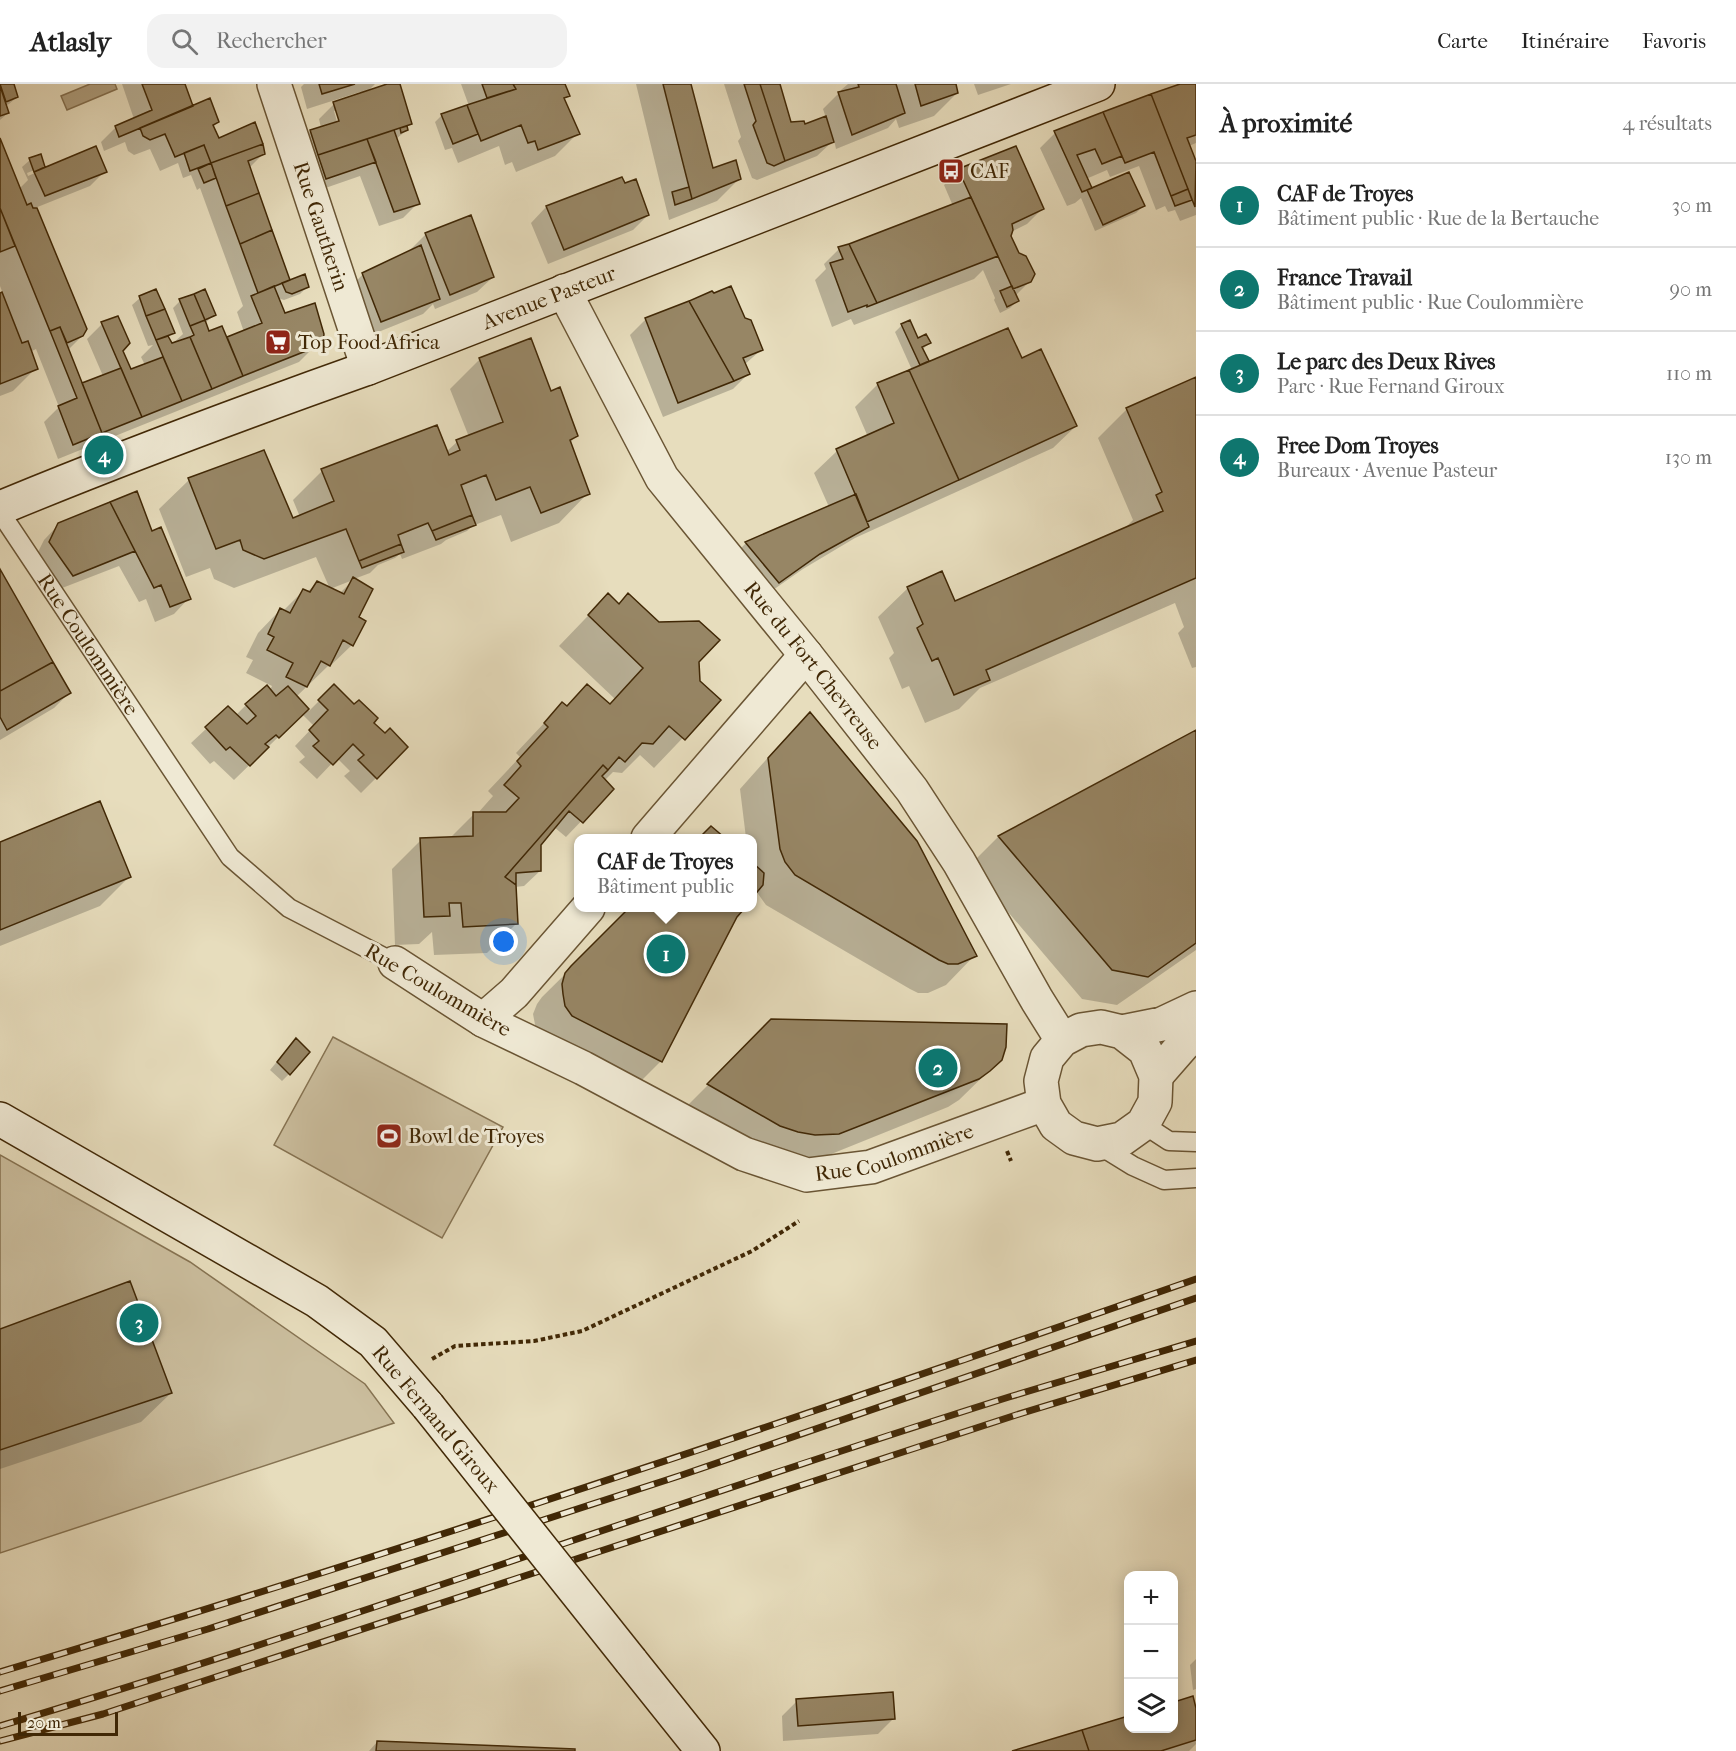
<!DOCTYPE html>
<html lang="fr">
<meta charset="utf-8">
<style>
body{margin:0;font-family:"IM FELL French Canon",serif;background:#f2f2f2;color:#222}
.controls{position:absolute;right:18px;bottom:18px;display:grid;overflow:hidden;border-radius:12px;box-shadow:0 3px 15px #0003}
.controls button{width:54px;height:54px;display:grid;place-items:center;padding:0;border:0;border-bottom:2px solid #e0e0e0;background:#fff;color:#222;font:30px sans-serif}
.scale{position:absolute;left:18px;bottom:15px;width:100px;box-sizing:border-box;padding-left:6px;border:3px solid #412806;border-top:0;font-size:16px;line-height:21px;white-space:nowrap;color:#412806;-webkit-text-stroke:4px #efe9d4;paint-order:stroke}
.you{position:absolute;left:504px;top:858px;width:21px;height:21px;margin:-15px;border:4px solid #fff;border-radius:50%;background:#1a73e8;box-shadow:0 0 0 9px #1a73e833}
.badge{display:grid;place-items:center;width:39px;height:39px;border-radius:50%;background:#0f766e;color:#fff;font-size:20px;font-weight:700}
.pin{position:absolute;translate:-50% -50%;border:3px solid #fff;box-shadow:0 2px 6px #0006}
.popup{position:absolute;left:574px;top:750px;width:183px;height:78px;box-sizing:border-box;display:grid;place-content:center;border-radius:12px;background:#fff;filter:drop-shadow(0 2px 4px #0005);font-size:20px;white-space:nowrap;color:#767676}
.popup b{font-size:22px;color:#222}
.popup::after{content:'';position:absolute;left:50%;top:100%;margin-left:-12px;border:12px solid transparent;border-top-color:#fff}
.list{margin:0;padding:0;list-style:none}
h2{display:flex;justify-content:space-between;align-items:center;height:78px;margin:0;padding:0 24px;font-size:26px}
h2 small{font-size:20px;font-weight:400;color:#767676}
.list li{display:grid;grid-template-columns:39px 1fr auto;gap:18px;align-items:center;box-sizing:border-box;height:84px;padding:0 24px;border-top:2px solid #e0e0e0}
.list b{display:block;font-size:22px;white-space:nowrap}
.list p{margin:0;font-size:20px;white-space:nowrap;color:#767676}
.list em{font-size:20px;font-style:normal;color:#767676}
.icon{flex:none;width:33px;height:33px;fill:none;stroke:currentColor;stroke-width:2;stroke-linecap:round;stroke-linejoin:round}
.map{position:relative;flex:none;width:1196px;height:1667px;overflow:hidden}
header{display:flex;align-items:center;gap:36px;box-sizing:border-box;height:84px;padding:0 30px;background:#fff;border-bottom:2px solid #e0e0e0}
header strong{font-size:28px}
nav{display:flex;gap:33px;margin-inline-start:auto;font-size:21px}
.search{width:420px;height:54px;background:#f2f2f2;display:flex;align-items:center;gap:15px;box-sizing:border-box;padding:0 21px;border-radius:18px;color:#767676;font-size:22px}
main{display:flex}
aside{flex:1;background:#fff}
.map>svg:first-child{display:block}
.green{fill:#cbbe9e;stroke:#867352;stroke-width:1.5}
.water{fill:#af9f7f;stroke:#836f4f;stroke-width:1.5}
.shadow{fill:#0003;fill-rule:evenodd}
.building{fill:#978665;stroke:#412806;stroke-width:1.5}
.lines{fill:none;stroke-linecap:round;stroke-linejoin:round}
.lane-casing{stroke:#6a5534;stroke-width:21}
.street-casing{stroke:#6a5534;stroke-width:36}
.secondary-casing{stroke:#412806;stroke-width:36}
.path{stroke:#412806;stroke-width:4;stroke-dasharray:4.5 3;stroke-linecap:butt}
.lane{stroke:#efe9d4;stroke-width:18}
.street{stroke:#efe9d4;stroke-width:33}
.secondary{stroke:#efe9d4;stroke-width:33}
.rail-casing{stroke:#412806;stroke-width:7}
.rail{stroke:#efe9d4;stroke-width:4.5;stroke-dasharray:14;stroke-linecap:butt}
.secondary-bridge-casing{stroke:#412806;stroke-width:36;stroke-linecap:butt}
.secondary-bridge{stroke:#efe9d4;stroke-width:33}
.labels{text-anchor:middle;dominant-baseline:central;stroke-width:6;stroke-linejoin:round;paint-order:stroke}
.poi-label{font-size:21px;fill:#412806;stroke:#efe9d4;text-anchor:start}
.street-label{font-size:21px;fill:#412806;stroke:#efe9d4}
</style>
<header>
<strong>Atlasly</strong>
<div class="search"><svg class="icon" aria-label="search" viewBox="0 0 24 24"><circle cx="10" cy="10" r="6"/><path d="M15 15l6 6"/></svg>Rechercher</div>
<nav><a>Carte</a><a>Itinéraire</a><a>Favoris</a></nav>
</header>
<main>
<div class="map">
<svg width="1196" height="1667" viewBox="0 0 1196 1667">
<rect width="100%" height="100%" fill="#e7ddbd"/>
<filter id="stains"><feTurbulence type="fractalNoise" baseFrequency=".00333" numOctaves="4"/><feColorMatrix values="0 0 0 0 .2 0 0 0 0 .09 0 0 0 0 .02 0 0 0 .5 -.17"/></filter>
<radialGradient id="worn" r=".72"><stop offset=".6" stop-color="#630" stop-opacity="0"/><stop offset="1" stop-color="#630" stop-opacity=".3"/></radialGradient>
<path class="green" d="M333 953 503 1043 442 1154 274 1061Z
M0 1071 190 1178 365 1300 394 1339 0 1469Z"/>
<path class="water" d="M90 0H115L117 5 67 26 61 12Z"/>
<path class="shadow" d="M0 0H12L17 13 9 20 5 22 8 29 0 36Z
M122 0H183L192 24 218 38 213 43 218 56 264 69 249 84 288 195 307 203 300 210 284 216 277 214 284 231 321 256 299 278 58 375 44 338 59 323 36 265 30 268 36 284 13 307 0 312V211L3 210 0 202V58L19 105 28 96 22 83 30 76 43 83 39 88 105 87 90 102 35 124 82 252 68 266 81 301 103 292 87 255 102 240 121 266 130 287 145 281 141 273 153 261 148 262 132 221 140 214 173 248 168 254 171 261 183 250 173 224 180 217 214 231 205 239 209 249 226 255 244 248 237 228 243 222 200 104 197 106 191 91 183 94 178 79 160 87 150 65 134 71 128 67 125 58 104 67 101 58 116 43 134 35ZM37 85V88L28 92 27 89Z
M304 0H375L366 9 392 0H398L410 39 406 44 407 46 396 55 418 119 403 134 379 142 360 92 311 109 295 63 310 47 321 44 319 35 334 20 360 11V8L307 25 301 3ZM334 27H337L342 44 339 45Z
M461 0H564L568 11 563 16 578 49 555 72 516 88 512 78 505 81 499 62 458 79 452 64 445 66 435 38 442 31 469 22Z
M636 0H690L712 86 740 94 717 117 669 136Z
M724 0H777L790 40 804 42 826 34 823 25 839 9H842L841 6 848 0H954L957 9 934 32 899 44 896 35 888 44 836 65 834 56 817 72 757 96 752 94 738 57 741 53Z
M974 0H1011L978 11Z
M1185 0H1196V59L1189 62 1196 81V131L1180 137 1175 126 1168 128 1165 122 1156 126 1139 82 1110 93 1107 86 1086 95 1091 106 1143 122 1136 129 1095 147 1081 114 1075 119 1067 122 1040 64 1055 49Z
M959 86 1042 125 1027 140 1011 148 1009 152 1030 197 1015 212 1017 217 1010 224 1000 229 994 216 995 214 983 186 974 195 854 241 851 235 832 243 815 196 826 185 824 180 839 165 953 122 944 101Z
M622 95 648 131 633 146 548 180 531 139 546 123Z
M426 150 493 193 477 208 435 225 433 220 423 230 366 253 348 206 363 190 411 168V165Z
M712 209 744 235 761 266 744 281 748 290 733 305 663 333 630 251 646 235Z
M902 241 918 256 929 259 922 266 928 279 1021 276 1076 342 1053 364 855 454 803 485 763 513 731 474 746 459 829 423 814 389 837 367 868 353 855 323 878 300 912 286 895 248Z
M480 275 551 309 576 352 570 359 588 409 559 439 511 458 501 431 472 442 467 447 446 456 441 460 402 475 400 470 395 474 378 481 370 489 354 495 357 533 352 561 329 583 328 582 296 613 309 627 334 602 372 639 376 694 361 709 344 692 350 687 337 674 317 695 299 678 305 673 295 662 314 642 302 630 234 696 214 677 210 680 191 659 207 644 236 631 246 621 270 606 272 602 246 589 253 576 246 573 258 549 280 526 283 527 303 507 307 508 317 499 339 510 353 496 330 505 316 473 234 504 214 495 210 484 186 493 159 425 189 396 292 436 300 433 293 416 322 387 446 368 457 358 469 353 450 305Z
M1196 295V583L1192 584 1178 549 1184 543 1175 519 980 604 959 625 925 639 909 602 902 605 889 574 894 569 878 533 908 504 954 519 1128 443 1127 442 1133 436 1098 354 1127 325Z
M136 409 151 449 189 514 174 530 155 538 146 515 139 518 119 482 57 506 35 474 44 456 59 440Z
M0 488 69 609 54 624 0 656Z
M608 511 618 521 698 577 699 597 719 616 654 684 640 671 622 689 613 688 604 697 612 705 566 753 554 743 539 761 540 787 524 802 515 803 516 840 487 869 434 871 432 848 419 860 395 861 392 785 421 756 450 754 474 730H477L493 712 488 707 520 673 516 669 562 620 566 623 609 621 615 615 559 562Z
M810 630 975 871 946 901 928 909H918L910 905 766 821 756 807 753 811V754H746L740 705 781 659Z
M1196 648V866L1117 921 1082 915 969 782 998 753Z
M0 759 129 793 100 822 0 862Z
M632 824H743L736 832 661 977 632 1006 537 951 533 930 537 920 542 913Z
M772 937 1001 975 959 1016 948 1023 809 1079 679 1030Z
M289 963V990L282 997 270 986Z
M0 1246 171 1309 141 1338 0 1385Z
M1196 1575V1605L1193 1606 1190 1581Z
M1192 1614 1196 1630V1660L1189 1667H1017L1128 1633V1644H1174V1620Z
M797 1617 894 1634 878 1650 783 1657 782 1632Z
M377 1658 574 1667H369Z"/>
<path class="building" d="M0 0H14L18 13 6 18Z
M142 0H185L193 22 119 53 115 42 152 26Z
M319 0H355L322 10Z
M387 0H400L412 40 318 71 310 46 339 37 333 18Z
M482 0H513L516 5 487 14Z
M513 0H565L570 12 564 14 580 50 538 66 535 57 528 59 521 41 481 57 467 21 516 5Z
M663 0H691L713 84 736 76 741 95 692 115Z
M744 0H760L785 77 774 82 767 79 753 41 756 37Z
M760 0H780L791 38 804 37 805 40 826 32 834 58 785 77Z
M858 0H896L905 29 852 51 838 8 859 3Z
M915 0H956L958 9 921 22Z
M1180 0H1196V51L1187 54 1196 77 1195 123 1151 10Z
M0 2 9 29 0 32Z
M1151 10 1188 105 1171 112 1154 68 1125 79 1103 28Z
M210 14 219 38 213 41 219 54 255 38 263 60 211 79 204 61 175 73 165 50 150 56 143 52 140 44Z
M467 21 478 50 453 60 441 30Z
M1103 28 1122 72 1102 80 1095 65 1077 71 1092 104 1082 108 1054 47Z
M407 42 408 46 401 49 400 44Z
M394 46 420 120 394 128 367 55Z
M0 54 27 121 31 119 33 124H37L87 245 83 252 67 259 60 243 50 247 0 124Z
M367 55 376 78 326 95 318 71Z
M263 60 265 70 248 77 259 109 226 122 211 79Z
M204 61 211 79 190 87 184 69Z
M96 62 107 88 45 112 34 88Z
M1016 62 1044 125 1012 140 1013 146 1011 152 1019 169 1026 172 1035 190 1031 198 1013 205 958 85Z
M41 70 45 83 34 88 29 74Z
M211 79 216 94 204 99 198 85Z
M1129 88 1145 122 1103 141 1087 106Z
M622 93 625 99 636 95 649 131 564 166 546 122Z
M689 103 692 115 675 121 672 108Z
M1188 105 1192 116 1175 122 1171 112Z
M259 109 272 146 240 160 226 122Z
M971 113 998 172 877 219 849 160Z
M0 124 15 162 0 168Z
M471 131 494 193 450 211 425 149Z
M272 146 290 196 258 209 240 160Z
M849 160 877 219 867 223V221L848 228 830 179 843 175 838 163Z
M421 161 440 215 381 238 362 189Z
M305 190 309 203 292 210 286 208 282 199Z
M274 202 285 229 315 219 324 250 323 257 316 263 243 292 227 253 262 239 251 212Z
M731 202 745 234 751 236 763 266 743 274 750 290 734 297 689 217 712 207 714 209Z
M1012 202 1019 217 1007 223 1000 207Z
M156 205 165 225 146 232 139 212Z
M205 205 216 231 205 236 194 210Z
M2 208 22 259 28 257 38 285 0 300V209Z
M194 210 205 236 190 242 179 215Z
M689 217 734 297 678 319 645 234Z
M165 225 175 249 156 256 146 232Z
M118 232 130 259 123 267 131 285 163 273 182 317 142 333 101 238Z
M205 236 209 247 222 242 243 292 212 305 190 253 194 251 190 242Z
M910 236 918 254 926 250 931 259 922 263 929 277 920 281 901 240Z
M60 243 102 349 73 361 58 322 77 314 50 247Z
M1008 244 1022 274 1041 265 1077 342 959 396 909 286Z
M168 252 172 259 190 253 212 305 182 317 156 256Z
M531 254 551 307 560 303 578 352 570 356 590 410 541 429 530 403 496 416 486 391 461 401 472 431 432 447 428 439 398 451 401 460 359 477 346 445 264 475 243 466 240 456 216 465 188 394 264 366 293 434 334 417 321 385 437 341 449 371 460 366 456 356 503 338 479 274Z
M121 284 142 333 102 349 82 299Z
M909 286 959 396 867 438 836 365 894 339 877 299Z
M1196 293V494L986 586 990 596 954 611 938 574 932 577 917 544 923 540 907 503 942 487 955 517 1163 427 1156 411 1162 408 1126 324Z
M137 407 152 447 161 443 191 515 170 523 161 501 154 504 110 418Z
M856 410 869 443 820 470 779 499 745 458Z
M110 418 135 467 73 492 49 458 58 439Z
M472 431 476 441 436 456 432 447Z
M401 460 404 468 362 484 359 477Z
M0 485 53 578 0 607Z
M353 493 373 505 359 533 366 537 353 562 343 556 330 582 321 577 307 603 286 593 293 579 267 566 274 553 268 550 280 524 290 529 303 505 310 508 317 497 344 510Z
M608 509 619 520 628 509 659 538 699 537 720 556 699 578 700 597 721 616 685 656 669 642 653 660 642 659 625 678 619 673 608 686 603 681 505 793 516 801 518 840 463 843 461 819H449L450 832 424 833 420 754 473 752V728H506L519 714 504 701 521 682 517 677 548 643 544 639 562 618 567 622 587 600 610 620 643 584 588 531Z
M53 578 71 609 7 646 0 633V607Z
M334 600 354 620 359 616 378 634 374 639 385 649 390 644 408 663 377 695 358 676 364 671 353 660 333 681 313 662 319 657 309 646 328 626 318 616Z
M267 601 276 612 288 602 309 625 279 654 276 651 265 660 269 663 250 682 230 663 226 666 205 643 228 622 247 640 256 632 245 620Z
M810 628 917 757 977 872 958 880H948L939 876 795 791 785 778 780 765 768 674Z
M1196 646V859L1148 893 1112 886 998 752Z
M603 681 608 686 602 692 614 705 583 739 569 727 541 761V787L516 789V801L505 793Z
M100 717 131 793 0 846V758Z
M711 742 725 754H699Z
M753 779 764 789 763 801 753 813Z
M629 824H745L737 833 662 978 572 932 565 922 563 910 562 900 565 889 571 882Z
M771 935 1007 940 1006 963 1002 976 990 987 979 995 839 1050 815 1051 798 1048 780 1042 707 1000Z
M296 954 310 968 290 991 277 978Z
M130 1197 172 1309 0 1366V1245Z
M893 1608 895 1635 798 1642 796 1615Z
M1193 1612 1196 1624V1656L1161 1667H1089L1082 1646 1128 1632V1644H1174V1618Z
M1082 1646 1089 1667H1012Z
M377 1657 575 1665V1667H376Z"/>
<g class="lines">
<defs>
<g id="lane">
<path id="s1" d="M0 428 230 773 289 824 395 879"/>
<path d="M1143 1040 1169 1057 1196 1058"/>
<path d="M1099 1061 1133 1082 1164 1096 1196 1094"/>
</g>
<g id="street">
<path id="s2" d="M274 0 368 284"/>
<path id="s3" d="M564 207 662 394 806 571 912 706 959 778 1037 916 1062 956"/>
<path d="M648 754 806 571"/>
<path id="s4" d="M395 879 483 936 583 984 744 1070 807 1091 871 1083 1044 1020"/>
<path d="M483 936 514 909 588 824"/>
<path d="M1122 948 1145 966 1156 992 1155 1018 1143 1040 1122 1055 1097 1060 1074 1054 1056 1041 1044 1020 1041 997 1047 974 1062 956 1081 946 1101 943 1122 948 1162 940 1196 924"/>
<path d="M1156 992 1183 961 1196 949"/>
</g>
<g id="secondary">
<path id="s5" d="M0 424C121 374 244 328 368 284L1098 0"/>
<path d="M0 1035 317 1217 373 1258 428 1322"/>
<path d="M631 1577 703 1667"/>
</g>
</defs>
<use href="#lane" class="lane-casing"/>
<use href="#street" class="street-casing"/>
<use href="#secondary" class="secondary-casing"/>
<path class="path" d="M1007 1067 1011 1077
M432 1275 455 1262 534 1257 582 1247 752 1167 799 1137"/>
<use href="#lane" class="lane"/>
<use href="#street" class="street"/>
<use href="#secondary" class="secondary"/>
<defs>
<path id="rail" d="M0 1588C402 1468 800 1334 1196 1195
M0 1607 208 1545 682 1391 1196 1214
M0 1642C339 1541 671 1419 1009 1313 1071 1294 1134 1276 1196 1257
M0 1657 103 1630 1016 1331 1196 1276"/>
</defs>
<use href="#rail" class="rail-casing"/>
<use href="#rail" class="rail"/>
<defs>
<path id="secondary-bridge" d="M428 1322 631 1577"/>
</defs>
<use href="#secondary-bridge" class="secondary-bridge-casing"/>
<use href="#secondary-bridge" class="secondary-bridge"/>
</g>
<defs>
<symbol id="bus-square" viewBox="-11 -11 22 22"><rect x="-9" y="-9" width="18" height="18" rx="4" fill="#8f2418" stroke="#efe9d4"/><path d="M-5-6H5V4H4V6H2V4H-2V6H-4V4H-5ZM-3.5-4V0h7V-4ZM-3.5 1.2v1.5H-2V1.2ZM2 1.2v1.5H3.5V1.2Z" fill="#fff"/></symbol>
<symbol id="supermarket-square" viewBox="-11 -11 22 22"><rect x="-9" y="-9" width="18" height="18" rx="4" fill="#8f2418" stroke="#efe9d4"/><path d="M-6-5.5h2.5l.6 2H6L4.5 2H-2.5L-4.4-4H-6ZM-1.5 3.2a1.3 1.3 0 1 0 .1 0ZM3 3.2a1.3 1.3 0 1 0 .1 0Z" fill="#fff"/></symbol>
<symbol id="stadium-square" viewBox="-11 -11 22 22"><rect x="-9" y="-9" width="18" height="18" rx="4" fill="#8f2418" stroke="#efe9d4"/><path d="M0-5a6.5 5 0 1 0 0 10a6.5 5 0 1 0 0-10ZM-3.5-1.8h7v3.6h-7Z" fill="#fff"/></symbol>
</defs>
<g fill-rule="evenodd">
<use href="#bus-square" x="936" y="72" width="30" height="30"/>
<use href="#supermarket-square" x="263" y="243" width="30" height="30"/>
<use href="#stadium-square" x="374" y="1037" width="30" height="30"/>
</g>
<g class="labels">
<g class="poi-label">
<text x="970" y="87">CAF</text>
<text x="298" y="258">Top Food Africa</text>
<text x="408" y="1052">Bowl de Troyes</text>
</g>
<g class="street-label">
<text stroke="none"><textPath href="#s2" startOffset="150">Rue Gautherin</textPath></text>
<text stroke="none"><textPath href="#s5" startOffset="588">Avenue Pasteur</textPath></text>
<text stroke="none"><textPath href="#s1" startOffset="159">Rue Coulommière</textPath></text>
<text stroke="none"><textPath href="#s3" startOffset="452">Rue du Fort Chevreuse</textPath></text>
<text transform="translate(438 906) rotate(30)">Rue Coulommière</text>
<text stroke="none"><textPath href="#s4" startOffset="555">Rue Coulommière</textPath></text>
<text transform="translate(436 1335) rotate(50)">Rue Fernand Giroux</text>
</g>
</g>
<rect width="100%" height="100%" filter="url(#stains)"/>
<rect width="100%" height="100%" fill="url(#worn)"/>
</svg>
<div class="controls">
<button>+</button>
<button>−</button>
<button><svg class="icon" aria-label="layers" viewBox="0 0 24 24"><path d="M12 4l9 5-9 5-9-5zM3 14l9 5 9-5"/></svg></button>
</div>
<div class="scale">20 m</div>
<div class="you"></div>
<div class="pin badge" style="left:666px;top:870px">1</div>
<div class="popup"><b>CAF de Troyes</b>Bâtiment public</div>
<div class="pin badge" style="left:938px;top:984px">2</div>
<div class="pin badge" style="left:139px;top:1239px">3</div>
<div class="pin badge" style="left:104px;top:371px">4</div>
</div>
<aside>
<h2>À proximité<small>4 résultats</small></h2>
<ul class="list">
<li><span class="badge">1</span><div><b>CAF de Troyes</b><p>Bâtiment public · Rue de la Bertauche</p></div><em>30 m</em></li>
<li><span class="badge">2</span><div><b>France Travail</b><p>Bâtiment public · Rue Coulommière</p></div><em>90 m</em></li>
<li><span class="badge">3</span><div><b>Le parc des Deux Rives</b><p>Parc · Rue Fernand Giroux</p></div><em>110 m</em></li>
<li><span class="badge">4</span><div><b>Free Dom Troyes</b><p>Bureaux · Avenue Pasteur</p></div><em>130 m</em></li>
</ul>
</aside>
</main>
